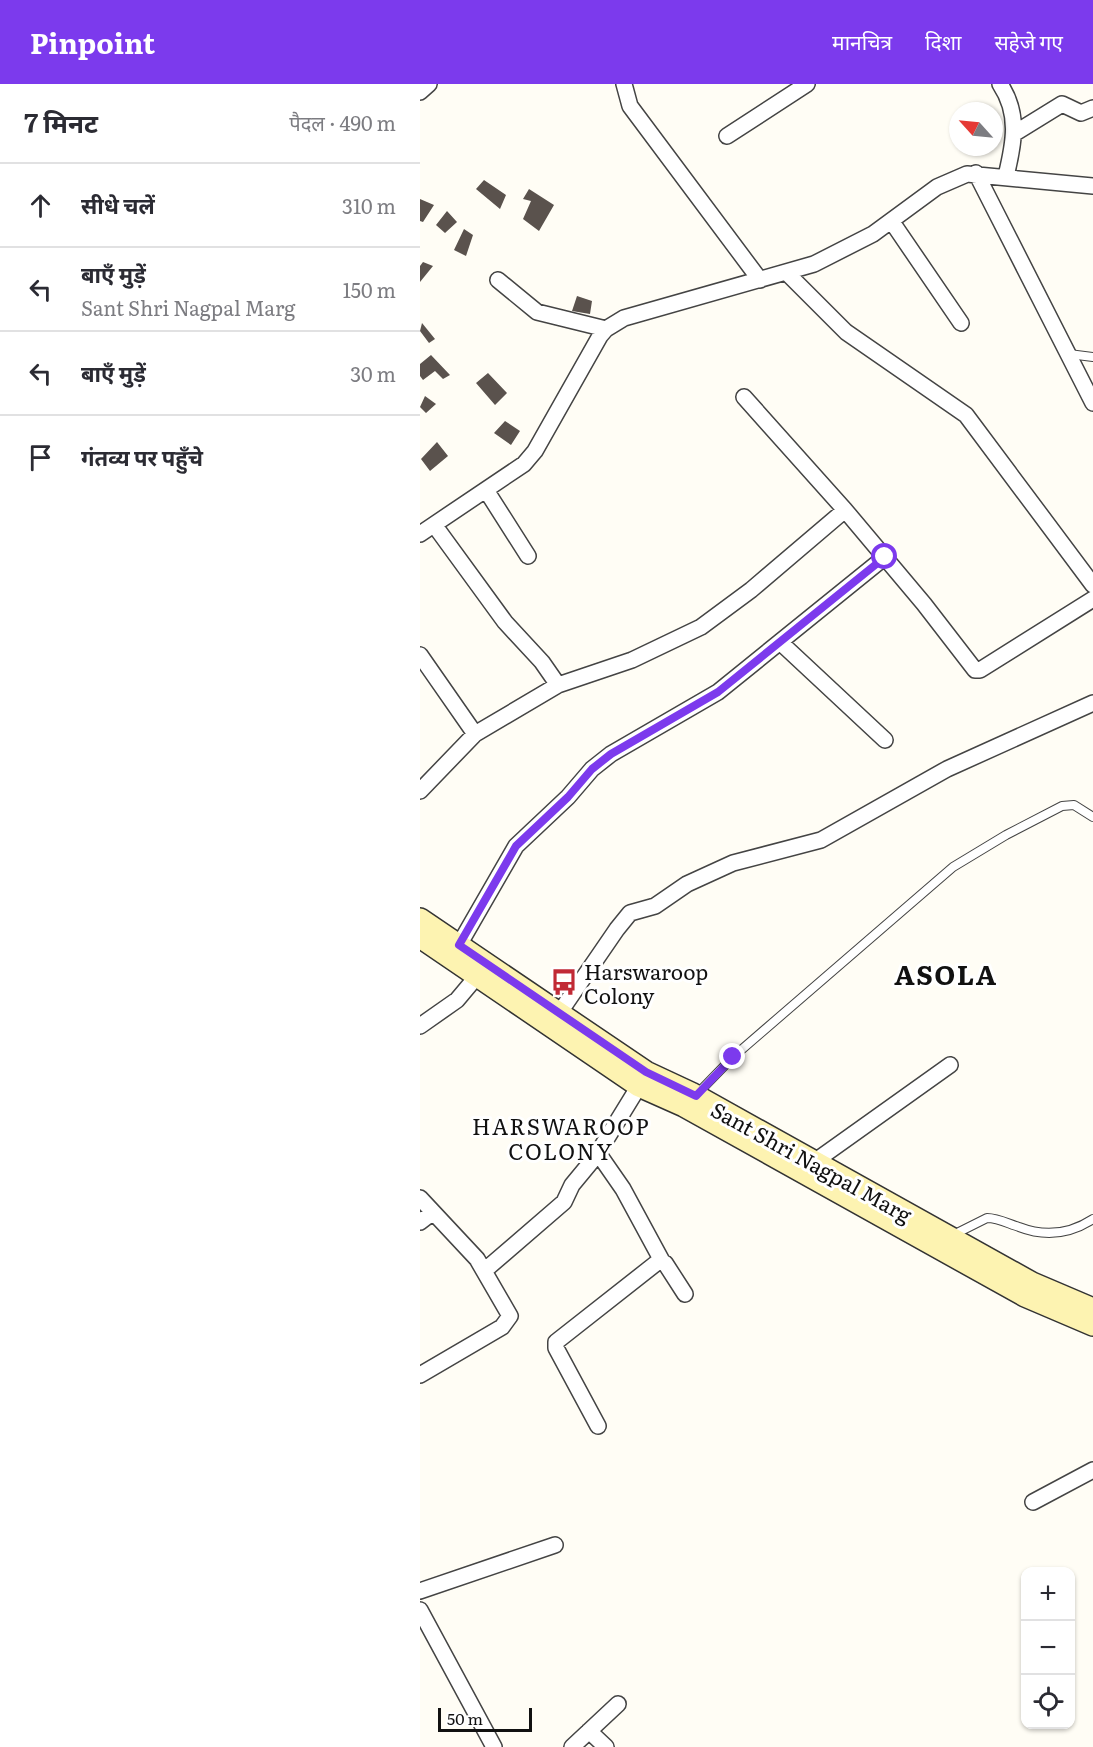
<!DOCTYPE html>
<html lang="hi">
<meta charset="utf-8">
<style>
body{margin:0;font-family:Literata,"Noto Sans Devanagari",serif;background:#f7f7f7;color:#2b2b33}
.controls{position:absolute;right:18px;bottom:18px;display:grid;overflow:hidden;border-radius:12px;box-shadow:0 2px 4px #0004}
.controls button{width:54px;height:54px;display:grid;place-items:center;padding:0;border:0;border-bottom:2px solid #e1e1e2;background:#fff;color:#2b2b33;font:30px sans-serif}
.compass{position:absolute;left:529px;top:18px;width:54px;height:54px;border-radius:50%;background:#fff;box-shadow:0 2px 4px #0004;rotate:297deg}
.scale{position:absolute;left:18px;bottom:15px;width:94px;box-sizing:border-box;padding-left:6px;border:3px solid #111;border-top:0;font-size:16px;line-height:21px;white-space:nowrap;color:#111;-webkit-text-stroke:4px #fff;paint-order:stroke}
.stop{position:absolute;width:18px;height:18px;margin:-14px;border:4px solid #7c3aed;border-radius:50%;background:#fff}
.stop.end{background:#7c3aed;border-color:#fff;box-shadow:0 2px 6px #0008}
.list{margin:0;padding:0;list-style:none}
h2{display:flex;justify-content:space-between;align-items:center;height:78px;margin:0;padding:0 24px;font-size:26px}
h2 small{font-size:20px;font-weight:400;color:#7c7c81}
.list li{display:grid;grid-template-columns:39px 1fr auto;gap:18px;align-items:center;box-sizing:border-box;height:84px;padding:0 24px;border-top:2px solid #e1e1e2}
.list b{display:block;font-size:22px;white-space:nowrap}
.list p{margin:0;font-size:20px;white-space:nowrap;color:#7c7c81}
.list em{font-size:20px;font-style:normal;color:#7c7c81}
.icon{flex:none;width:33px;height:33px;fill:none;stroke:currentColor;stroke-width:2;stroke-linecap:round;stroke-linejoin:round}
.map{position:relative;flex:none;width:673px;height:1663px;overflow:hidden}
header{display:flex;align-items:center;gap:36px;box-sizing:border-box;height:84px;padding:0 30px;background:#7c3aed;color:#fff}
header strong{font-size:28px}
nav{display:flex;gap:33px;margin-inline-start:auto;font-size:21px}
main{display:flex}
aside{flex:1;background:#fff}
.map>svg:first-child{display:block}
.building{fill:#5a524d}
.lines{fill:none;stroke-linecap:round;stroke-linejoin:round}
.lane-casing{stroke:#444;stroke-width:10}
.street-casing{stroke:#444;stroke-width:18}
.secondary-casing{stroke:#333;stroke-width:24}
.lane{stroke:#fff;stroke-width:8}
.street{stroke:#fff;stroke-width:15}
.secondary{stroke:#fdf3b1;stroke-width:21}
.route{stroke:#7c3aed;stroke-width:8}
.labels{text-anchor:middle;dominant-baseline:central;stroke-width:6;stroke-linejoin:round;paint-order:stroke}
.poi-label{font-size:21px;fill:#111;stroke:#fff;text-anchor:start}
.street-label{font-size:21px;fill:#111;stroke:#fff}
.neighbourhood-label{font-size:22px;letter-spacing:1.5px;fill:#111;stroke:#fff}
.district-label{font-size:27px;font-weight:bold;letter-spacing:1.5px;fill:#111;stroke:#fff}
</style>
<header>
<strong>Pinpoint</strong>
<nav><a>मानचित्र</a><a>दिशा</a><a>सहेजे गए</a></nav>
</header>
<main>
<aside>
<h2>7 मिनट<small>पैदल · 490 m</small></h2>
<ul class="list">
<li><svg class="icon" aria-label="ahead" viewBox="0 0 24 24"><path d="M12 20V5M6 11l6-6 6 6"/></svg><div><b>सीधे चलें</b></div><em>310 m</em></li>
<li><svg class="icon" aria-label="left" viewBox="0 0 24 24"><path d="M17 20v-9H6M10 6l-5 5 5 5"/></svg><div><b>बाएँ मुड़ें</b><p>Sant Shri Nagpal Marg</p></div><em>150 m</em></li>
<li><svg class="icon" aria-label="left" viewBox="0 0 24 24"><path d="M17 20v-9H6M10 6l-5 5 5 5"/></svg><div><b>बाएँ मुड़ें</b></div><em>30 m</em></li>
<li><svg class="icon" aria-label="arrive" viewBox="0 0 24 24"><path d="M6 21V4h12l-3 4 3 4H6"/></svg><div><b>गंतव्य पर पहुँचे</b></div></li>
</ul>
</aside>
<div class="map">
<svg width="673" height="1663" viewBox="0 0 673 1663">
<rect width="100%" height="100%" fill="#fffdf5"/>
<path class="building" d="M64 96 86 111 80 125 56 105Z
M109 105 134 121 119 147 103 135 111 117 103 115Z
M0 115 14 121 3 138 0 137Z
M27 127 37 138 25 149 16 141Z
M44 145 53 151 46 172 34 166Z
M3 178 13 182 0 198V182Z
M157 212 172 217 170 230 152 227Z
M2 239 15 255 9 259 0 247Z
M11 271 30 291 23 295 15 287 3 296 0 292V280Z
M68 289 87 309 75 321 56 299Z
M5 312 16 320 6 329 0 323Z
M85 337 100 347 91 361 74 349Z
M17 358 28 372 10 387 1 375Z"/>
<g class="lines">
<defs>
<path id="lane" d="M649 270 673 273
M277 1010 313 973 533 783 586 751 642 722 654 721 673 733
M533 1151 567 1134C578 1134 589 1140 599 1143 625 1153 650 1150 673 1135"/>
<path id="street" d="M204 0 210 22 340 196
M580 0C600 30 594 59 586 92
M0 8 9 0
M595 49 642 20 661 29 673 24
M307 52 387 0
M556 89 673 319
M472 138 541 239
M367 189 426 248 546 331 673 501
M78 196 117 228 186 245
M324 313 425 426 504 520 555 586H560L673 515
M66 406 108 472
M15 442 85 538 122 578 138 601
M0 450 104 380 115 367 180 252 186 245 204 234 394 180 453 150 517 103 547 90 673 102
M361 559 465 656
M0 571 55 650
M0 707 55 650 138 601 212 576 281 543 331 506 425 426
M39 861 96 762 148 713 172 685 191 670 298 608 465 473
M140 928 197 845 210 829 235 822 267 800 313 779 401 756 527 685 673 619
M0 942 37 916 58 891
M178 1069 203 1105 242 1177
M394 1078 530 981
M0 1114 57 1175 90 1232 82 1243 0 1291
M0 1138 13 1128
M64 1187 144 1118 152 1101 176 1072 219 1002
M178 1342 136 1264V1258L239 1177 245 1179 265 1210
M613 1418 673 1386
M0 1507 135 1461
M0 1526 74 1663
M169 1647 186 1663
M152 1663 198 1620"/>
<path id="secondary" d="M0 835 226 988 271 1009 612 1199 673 1225
M0 853 219 1002 264 1022 605 1212 673 1241"/>
</defs>
<use href="#lane" class="lane-casing"/>
<use href="#street" class="street-casing"/>
<use href="#secondary" class="secondary-casing"/>
<use href="#lane" class="lane"/>
<use href="#street" class="street"/>
<use href="#secondary" class="secondary"/>
</g>
<g class="lines">
<path class="route" d="M313 973 276 1012 226 988 39 861 96 762 148 713 172 685 191 670 298 608 465 473"/>
</g>
<defs>
<symbol id="bus-bare" viewBox="-9 -9 18 18"><path d="M-5-6H5V4H4V6H2V4H-2V6H-4V4H-5ZM-3.5-4V0h7V-4ZM-3.5 1.2v1.5H-2V1.2ZM2 1.2v1.5H3.5V1.2Z" fill="#c12935" stroke="#fff" stroke-width="2.5" paint-order="stroke"/></symbol>
</defs>
<g fill-rule="evenodd">
<use href="#bus-bare" x="125" y="879" width="38" height="38"/>
</g>
<g class="labels">
<g class="poi-label">
<text x="164" y="886">Harswaroop<tspan x="164" dy="24">Colony</tspan></text>
</g>
<g class="street-label">
<text transform="translate(392 1077) rotate(29)">Sant Shri Nagpal Marg</text>
</g>
<g class="neighbourhood-label">
<text x="141" y="1041">HARSWAROOP<tspan x="141" dy="25">COLONY</tspan></text>
</g>
<g class="district-label">
<text x="526" y="889">ASOLA</text>
</g>
</g>
</svg>
<div class="controls">
<button>+</button>
<button>−</button>
<button><svg class="icon" aria-label="locate" viewBox="0 0 24 24"><circle cx="12" cy="12" r="6"/><path d="M12 2v4M12 18v4M2 12h4M18 12h4"/></svg></button>
</div>
<svg class="compass" viewBox="-18 -18 36 36"><path d="M0-13l5 13h-10z" fill="#e53935"/><path d="M0 13l5-13h-10z" fill="#7c7c81"/></svg>
<div class="scale">50 m</div>
<div class="stop" style="left:465px;top:473px"></div>
<div class="stop end" style="left:313px;top:973px"></div>
</div>
</main>
